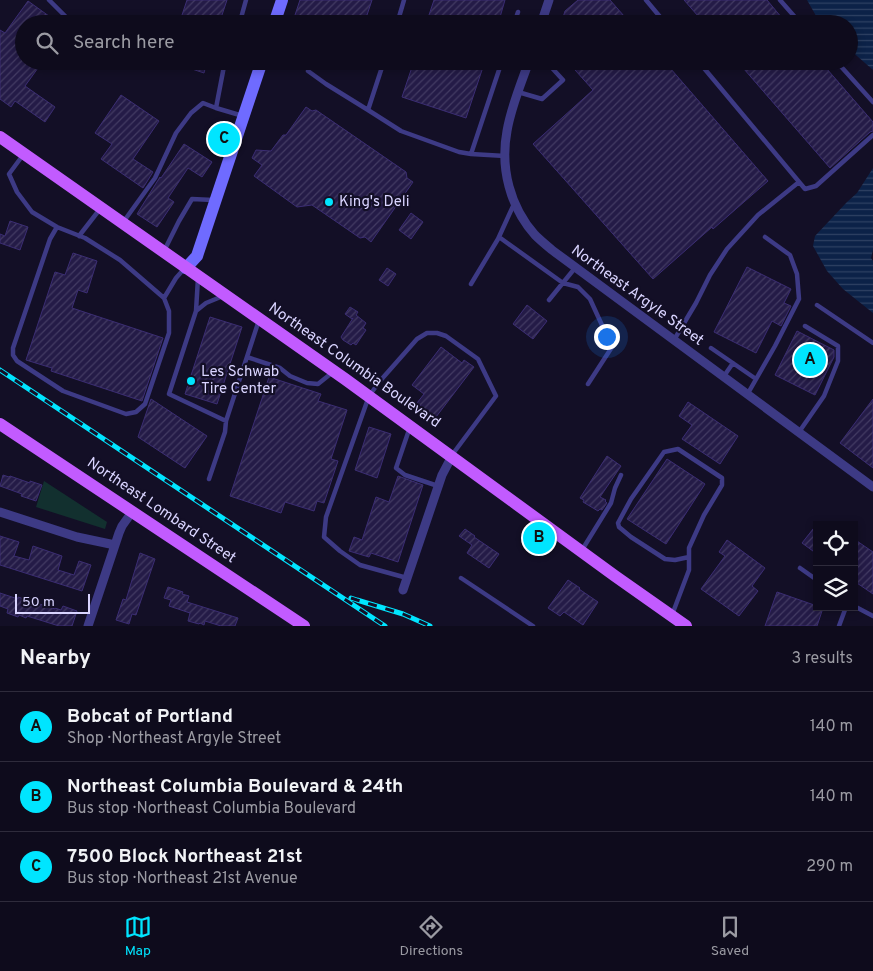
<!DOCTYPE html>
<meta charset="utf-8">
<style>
body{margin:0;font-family:Overpass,sans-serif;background:#1c1929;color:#f1f3f6}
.controls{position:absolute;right:15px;bottom:15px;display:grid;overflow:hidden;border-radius:0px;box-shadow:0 2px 8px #0003}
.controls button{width:45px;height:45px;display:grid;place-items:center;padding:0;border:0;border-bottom:1px solid #2e2b3b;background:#0e0b1c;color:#f1f3f6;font:25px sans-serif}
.scale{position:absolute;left:15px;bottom:12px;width:75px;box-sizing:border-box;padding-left:5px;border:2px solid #d9d4ff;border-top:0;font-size:14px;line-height:18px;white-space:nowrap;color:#d9d4ff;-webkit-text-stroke:4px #130f26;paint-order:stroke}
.you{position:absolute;left:606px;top:336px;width:18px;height:18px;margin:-12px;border:4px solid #fff;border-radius:50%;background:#1a73e8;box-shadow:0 0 0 8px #1a73e833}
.badge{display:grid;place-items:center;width:32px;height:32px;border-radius:50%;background:#00e5ff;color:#111;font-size:16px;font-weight:700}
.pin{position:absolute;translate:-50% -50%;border:2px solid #fff;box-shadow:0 1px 5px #0006}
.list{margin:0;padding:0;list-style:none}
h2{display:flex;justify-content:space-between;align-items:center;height:65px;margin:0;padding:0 20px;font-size:21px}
h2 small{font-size:16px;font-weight:400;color:#9b9ba3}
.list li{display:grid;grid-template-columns:32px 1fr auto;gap:15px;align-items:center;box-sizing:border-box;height:70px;padding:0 20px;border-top:1px solid #2e2b3b}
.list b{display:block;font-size:19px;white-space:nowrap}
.list p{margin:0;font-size:16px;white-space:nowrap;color:#9b9ba3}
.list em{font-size:16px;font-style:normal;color:#9b9ba3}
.icon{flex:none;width:28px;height:28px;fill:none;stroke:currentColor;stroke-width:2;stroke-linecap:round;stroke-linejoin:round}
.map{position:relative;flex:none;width:873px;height:626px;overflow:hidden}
.search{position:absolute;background:#0e0b1c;box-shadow:0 2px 8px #0003;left:15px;right:15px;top:15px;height:55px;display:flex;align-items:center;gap:12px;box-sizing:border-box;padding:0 18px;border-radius:28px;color:#9b9ba3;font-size:19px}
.sheet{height:275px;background:#0e0b1c}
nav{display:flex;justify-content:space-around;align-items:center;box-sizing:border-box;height:70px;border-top:1px solid #2e2b3b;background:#0e0b1c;font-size:14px;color:#9b9ba3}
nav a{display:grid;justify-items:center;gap:2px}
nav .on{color:#00e5ff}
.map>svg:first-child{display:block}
.green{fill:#12302f}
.water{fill:url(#water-rules)}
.building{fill:url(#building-hatch);stroke:#3b2d73}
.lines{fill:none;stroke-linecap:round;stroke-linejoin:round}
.lane{stroke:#3d3a85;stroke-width:4.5}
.street{stroke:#3d3a85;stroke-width:9}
.secondary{stroke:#6f6bff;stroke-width:12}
.primary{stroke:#c25bff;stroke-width:12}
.rail-casing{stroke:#00e5ff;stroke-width:5}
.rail{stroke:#130f26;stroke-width:3;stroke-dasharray:9;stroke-linecap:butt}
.poi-dot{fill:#00e5ff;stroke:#130f26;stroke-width:2}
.labels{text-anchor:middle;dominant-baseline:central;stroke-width:4.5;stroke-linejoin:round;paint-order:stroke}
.poi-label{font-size:15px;fill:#d9d4ff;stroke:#130f26;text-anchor:start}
.street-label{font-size:15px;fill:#d9d4ff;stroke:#130f26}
</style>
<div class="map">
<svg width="873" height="626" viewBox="0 0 873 626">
<defs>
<pattern id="water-rules" width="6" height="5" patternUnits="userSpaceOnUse" patternTransform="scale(1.25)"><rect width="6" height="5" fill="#0c2248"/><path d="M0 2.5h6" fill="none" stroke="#2f4163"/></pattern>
<pattern id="building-hatch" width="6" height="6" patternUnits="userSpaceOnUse" patternTransform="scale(1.25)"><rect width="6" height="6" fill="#241b47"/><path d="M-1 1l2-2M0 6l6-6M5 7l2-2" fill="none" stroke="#433b63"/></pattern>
</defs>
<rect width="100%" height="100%" fill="#130f26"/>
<path class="green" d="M44 481 107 522 105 529 36 507Z"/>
<path class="water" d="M807 0H873V70L849 49V24H822L819 21Z
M873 168V250L871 258 873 261V313L843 289 827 271 813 246 815 236 847 202 857 193Z"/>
<path class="building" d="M187 0H227L219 24H179Z
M300 0H372L364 24H292Z
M434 0H505L498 24H426Z
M578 0H610L631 24H561L565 11Z
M684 0H767L787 24H705Z
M28 1 60 24H24V61H43L25 86 55 107 45 122 15 101 11 107 0 99V30L5 33Z
M174 61H207L204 73 174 63Z
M414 61H485L466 118 402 97Z
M567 61H664L768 181 713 229 712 227 653 279 533 144 593 90Z
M737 61H820L873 122V131L870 132 830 168Z
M121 95 159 121 133 159 153 172 143 188 101 159 112 144 95 133Z
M306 107 312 111 316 110 406 172 407 178 413 182 371 242 365 237 360 238 312 205 297 207 254 176 262 165 252 158 256 150 271 151 283 135H286Z
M184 144 212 162 202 177 188 168 168 198 174 202 157 227 137 214 160 177 161 178Z
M411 213 423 222 411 239 399 230Z
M10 221 28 227 20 250 0 243V234L5 236Z
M73 253 97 261 87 293 78 290 72 308 163 338 142 401 51 371 52 368 26 360 55 272 65 275Z
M747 267 791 289 784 303 791 306 781 326 772 321 756 353 714 332Z
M387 268 396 274 388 286 379 280Z
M527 305 547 321 533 339 513 324Z
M350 307 358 312 356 315 366 323 363 328 366 330 356 345 353 343 351 345 343 340 341 337 353 318 352 319 345 314Z
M210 317 242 327 217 404 185 394Z
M797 331 834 350V357L815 395 775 375Z
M441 347 462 363 464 360 474 367 436 417 417 403 424 394 412 385Z
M269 377 321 394 318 401 347 410 331 459 338 461 324 503 317 501 314 511 285 502 281 513 230 496Z
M151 399 207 436 185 468 138 437Z
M873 399V468L840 443Z
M688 402 738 436 720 464 682 439 692 425 679 416Z
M369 427 391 434 377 478 355 470Z
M607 456 621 466 600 497 606 500 605 501 607 503 602 510 600 509 598 511 583 502 584 500 580 498Z
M667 459 705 484 666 544 627 519Z
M3 475 9 477 10 476 30 483V481L42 485 36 501 21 496 22 494 0 486Z
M398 476 423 485 398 562 371 553 369 557 349 551 354 537 362 540 376 497 389 502Z
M817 524V554L802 543Z
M465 529 475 536 474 537 499 554 489 568 467 553 472 545 459 536Z
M0 536 19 542 14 556 29 560 33 546 62 556 58 570 74 575 79 561 91 565 82 591 0 565Z
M854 539 873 552V594L854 581Z
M727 540 765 568 752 586 758 591 739 616 701 589 725 556 719 552Z
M140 553 155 559 136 615 132 614 129 624 116 620 123 599 126 600Z
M568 580 580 588 579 589 598 602 583 625 564 612 560 616 548 608Z
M168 587 183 592 182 594 189 596 187 602 238 618 235 626H221L205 621 204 625 200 623 199 624 188 621 190 613 169 606 171 600 164 598Z
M777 592 817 606V607L823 608 817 626H765Z
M0 593 18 599V597L55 609V608L61 610 63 606 77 611 72 626H59L27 616 26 618 19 615 18 617 7 613 8 609 0 606Z"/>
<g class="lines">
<path class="lane" d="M49 0 73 24
M646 0 666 24
M780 0 801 24
M243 24 241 18 246 0
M397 24 404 0
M514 24 518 12
M384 61 368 110 401 131 459 152 471 154 502 61
M698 61 805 189 816 186 873 135
M836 61 873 102
M74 67 76 61
M308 71 326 84 368 110
M518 92 542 99 563 80 552 68
M216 108 243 116
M471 154 505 156
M23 155 9 174 17 192 32 212 57 227 85 238 120 260 164 298 176 278 184 269
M124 221 155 178 176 133 191 113 203 103 216 108 225 61
M57 227 50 239 13 348V355L17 361 63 391 126 414 136 412 145 404 169 333V311L164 298
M79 236 100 209
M499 237 563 283 578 287 590 299 612 347 588 384
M164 251 179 221 192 199 213 200
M198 278 196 311 169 394 226 421 259 320
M471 284 498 239 514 204
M549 300 575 268
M817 305 873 343
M196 311 206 303 223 296
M674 340 696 303 710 275 727 249 758 215 799 182
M711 348 756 379
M247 357 280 368 290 376 307 383 318 384 333 372
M724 376 733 363
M747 395 775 346 799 299 797 274 790 255 765 237
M410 427 396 468 405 475 438 486
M799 432 824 396 838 361V346L805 326
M209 479 225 432 226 421
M582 550 611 503 615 488 621 475
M800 568 817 580
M407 578 360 565 340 551 324 537 326 517 369 396 380 381 417 339 427 333H437L446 336 478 359 496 396 452 455
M461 578 533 626
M854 606 873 616
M672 615 689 570V548L704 515 722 485V478L678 449 664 452 631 499 618 523 619 527 631 537 665 559 675 560 689 557
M839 626 846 607"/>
<path class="street" d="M541 24 549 0
M529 61C521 84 511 107 507 131 500 168 510 207 535 235 540 240 546 245 552 250L873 487
M0 512 77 537 115 545
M403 590 442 475 452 456
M88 626 119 533 122 526 132 512"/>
<path class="secondary" d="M274 24 282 0
M186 268 197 256 262 61"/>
<path class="primary" d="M0 137 345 379 615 576 686 626
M0 424 304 626"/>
<defs>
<path id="rail" d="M0 370 385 626
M351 598 357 600 403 614 430 626"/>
</defs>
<use href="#rail" class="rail-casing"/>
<use href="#rail" class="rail"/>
</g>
<g class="poi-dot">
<circle cx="329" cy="202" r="5"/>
<circle cx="191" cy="381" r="5"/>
</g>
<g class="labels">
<g class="poi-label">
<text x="339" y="202">King's Deli</text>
<text x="201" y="372">Les Schwab<tspan x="201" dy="17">Tire Center</tspan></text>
</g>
<g class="street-label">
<text transform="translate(637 296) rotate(36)">Northeast Argyle Street</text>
<text transform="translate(354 366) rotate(35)">Northeast Columbia Boulevard</text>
<text transform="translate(161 511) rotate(34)">Northeast Lombard Street</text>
</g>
</g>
</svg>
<div class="controls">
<button><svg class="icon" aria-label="locate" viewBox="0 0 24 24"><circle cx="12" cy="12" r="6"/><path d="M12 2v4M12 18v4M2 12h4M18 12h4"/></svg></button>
<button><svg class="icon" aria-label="layers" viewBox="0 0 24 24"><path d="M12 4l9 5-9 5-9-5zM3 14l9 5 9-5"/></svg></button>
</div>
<div class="scale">50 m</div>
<div class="you"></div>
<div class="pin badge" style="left:810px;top:360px">A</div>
<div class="pin badge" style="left:539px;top:538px">B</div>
<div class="pin badge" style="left:224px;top:139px">C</div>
<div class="search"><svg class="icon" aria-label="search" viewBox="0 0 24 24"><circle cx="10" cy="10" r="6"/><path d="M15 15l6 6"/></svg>Search here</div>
</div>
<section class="sheet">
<h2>Nearby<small>3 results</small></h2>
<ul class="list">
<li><span class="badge">A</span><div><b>Bobcat of Portland</b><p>Shop · Northeast Argyle Street</p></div><em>140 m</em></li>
<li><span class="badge">B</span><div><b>Northeast Columbia Boulevard &amp; 24th</b><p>Bus stop · Northeast Columbia Boulevard</p></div><em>140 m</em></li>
<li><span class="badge">C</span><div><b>7500 Block Northeast 21st</b><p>Bus stop · Northeast 21st Avenue</p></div><em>290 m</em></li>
</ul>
</section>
<nav>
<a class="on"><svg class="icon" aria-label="map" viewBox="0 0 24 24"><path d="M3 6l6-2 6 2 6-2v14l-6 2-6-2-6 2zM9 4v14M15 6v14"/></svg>Map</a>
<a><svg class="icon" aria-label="directions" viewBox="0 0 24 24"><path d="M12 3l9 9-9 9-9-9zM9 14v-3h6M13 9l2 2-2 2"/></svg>Directions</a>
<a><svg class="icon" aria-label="saved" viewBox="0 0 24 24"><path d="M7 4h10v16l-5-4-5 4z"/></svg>Saved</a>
</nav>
